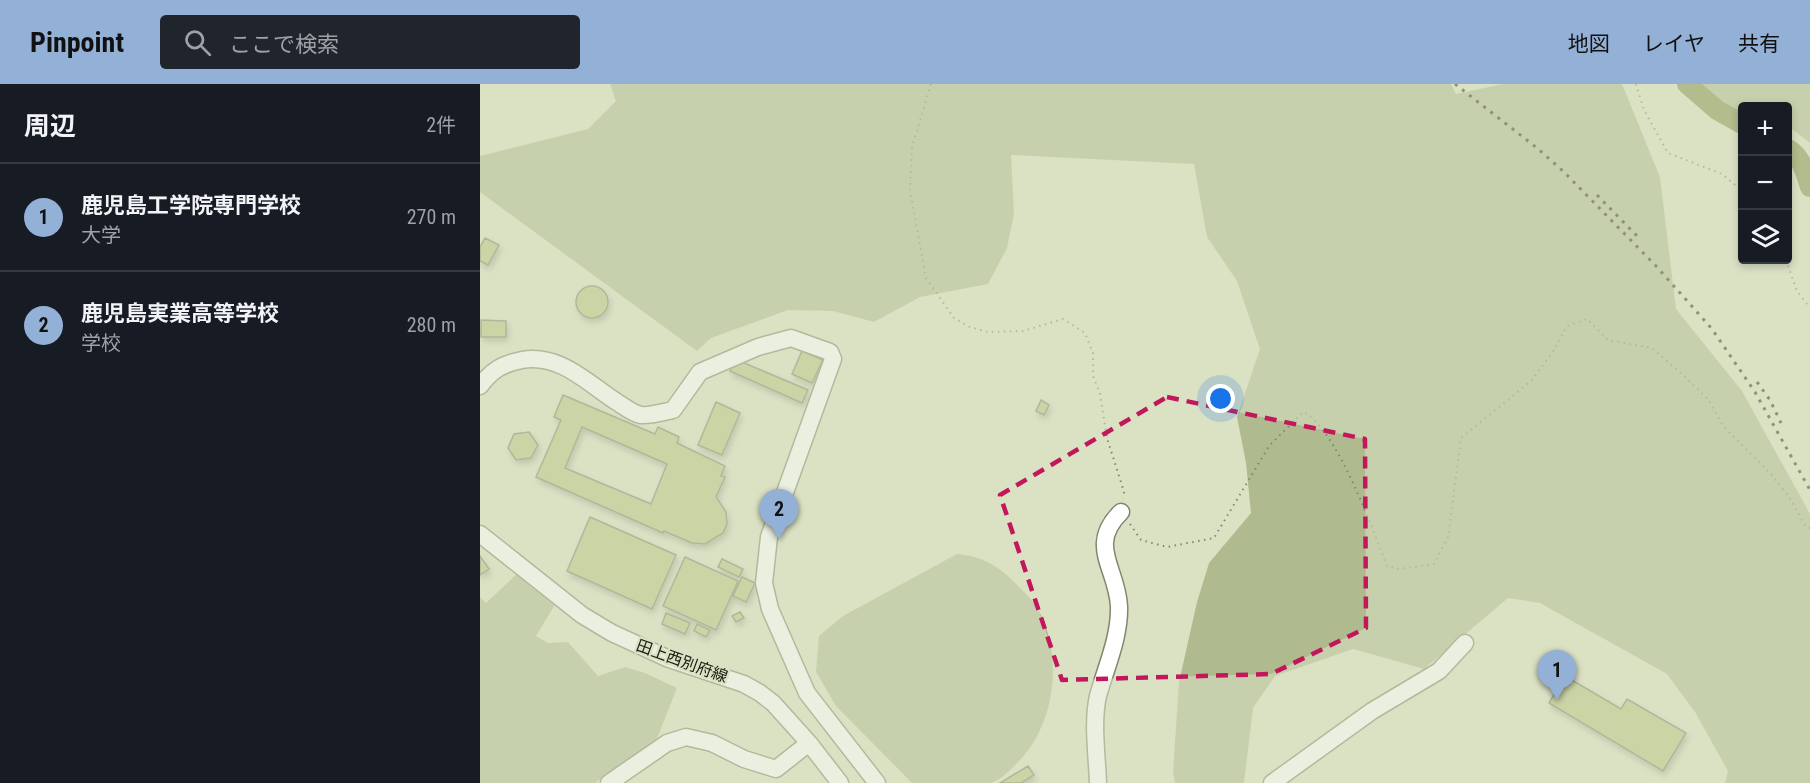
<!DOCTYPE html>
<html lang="ja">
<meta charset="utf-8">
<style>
body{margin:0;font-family:"Roboto Condensed","Noto Sans JP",sans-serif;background:#20242c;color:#f1f3f6}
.controls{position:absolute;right:18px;top:18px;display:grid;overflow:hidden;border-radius:6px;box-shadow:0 3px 9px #0003}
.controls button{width:54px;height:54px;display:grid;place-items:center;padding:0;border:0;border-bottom:2px solid #363941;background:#171b24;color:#f1f3f6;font:30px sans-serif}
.you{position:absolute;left:741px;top:315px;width:21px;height:21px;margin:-15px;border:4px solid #fff;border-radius:50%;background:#1a73e8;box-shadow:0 0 0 9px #1a73e833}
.badge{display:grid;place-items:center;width:39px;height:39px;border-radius:50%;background:#93b0d6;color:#111;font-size:20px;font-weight:700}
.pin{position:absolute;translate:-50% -50px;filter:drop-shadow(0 2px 3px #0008)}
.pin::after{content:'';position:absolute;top:32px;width:21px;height:18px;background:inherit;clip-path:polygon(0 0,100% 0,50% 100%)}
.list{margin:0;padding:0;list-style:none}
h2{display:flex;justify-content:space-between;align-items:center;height:78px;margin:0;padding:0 24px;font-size:26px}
h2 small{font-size:20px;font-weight:400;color:#9ea1a6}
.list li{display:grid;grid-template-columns:39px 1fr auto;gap:18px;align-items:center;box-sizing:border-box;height:108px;padding:0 24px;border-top:2px solid #363941}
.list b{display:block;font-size:22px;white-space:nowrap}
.list p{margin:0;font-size:20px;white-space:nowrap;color:#9ea1a6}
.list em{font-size:20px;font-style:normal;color:#9ea1a6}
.icon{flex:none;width:33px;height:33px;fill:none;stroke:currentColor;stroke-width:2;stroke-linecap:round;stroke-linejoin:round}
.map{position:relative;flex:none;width:1330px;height:699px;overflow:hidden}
header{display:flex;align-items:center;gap:36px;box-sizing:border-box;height:84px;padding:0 30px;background:#93b0d6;color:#111}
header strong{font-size:28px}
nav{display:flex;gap:33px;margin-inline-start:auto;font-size:21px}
.search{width:420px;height:54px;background:#20242c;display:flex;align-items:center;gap:15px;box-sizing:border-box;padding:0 21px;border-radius:6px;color:#9ea1a6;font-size:22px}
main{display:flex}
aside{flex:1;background:#171b24}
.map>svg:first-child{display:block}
.green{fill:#b0ba8f}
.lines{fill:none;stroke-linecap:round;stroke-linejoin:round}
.river{stroke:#808e47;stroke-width:20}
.building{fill:#b5c47b;stroke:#7d8468;stroke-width:1.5;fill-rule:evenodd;filter:url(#shadow)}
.minor-casing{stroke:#81876c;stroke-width:19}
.path{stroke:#818671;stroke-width:2;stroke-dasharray:1.5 4.5;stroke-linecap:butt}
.minor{stroke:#fff;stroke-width:16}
.rail{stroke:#2f3225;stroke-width:3;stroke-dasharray:3 6;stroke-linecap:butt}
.marked{fill:none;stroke:#c2185b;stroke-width:4.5;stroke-dasharray:12 8;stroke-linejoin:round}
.labels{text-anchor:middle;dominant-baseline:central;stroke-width:4.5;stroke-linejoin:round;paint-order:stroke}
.street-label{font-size:16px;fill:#191c11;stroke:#dbe2c4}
</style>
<header>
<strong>Pinpoint</strong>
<div class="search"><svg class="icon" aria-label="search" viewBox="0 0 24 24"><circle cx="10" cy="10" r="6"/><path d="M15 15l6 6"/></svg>ここで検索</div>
<nav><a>地図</a><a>レイヤ</a><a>共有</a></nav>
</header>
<main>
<aside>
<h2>周辺<small>2件</small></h2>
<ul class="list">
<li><span class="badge">1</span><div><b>鹿児島工学院専門学校</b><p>大学</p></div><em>270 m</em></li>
<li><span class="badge">2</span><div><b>鹿児島実業高等学校</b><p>学校</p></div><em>280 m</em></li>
</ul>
</aside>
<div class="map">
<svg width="1330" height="699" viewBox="0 0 1330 699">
<defs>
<filter id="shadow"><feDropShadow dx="2" dy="4" stdDeviation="3" flood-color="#0004"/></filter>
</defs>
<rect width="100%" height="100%" fill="#dbe2c4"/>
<path class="green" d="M130 0H971L976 10 1023 0H1142L1180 93 1196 225 1262 307 1330 430V699H1245L1248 687 1215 628 1187 590 1060 519 1028 514 944 585 873 565 795 592 773 624 764 699H695L693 688 699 598 717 518 729 479 771 429 766 379 757 333 780 265 757 197 727 153 714 80 531 71 534 130 527 164 508 200 440 213 394 238 353 227 308 226 231 254 217 267 0 108V72L108 45 136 17Z
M1221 0H1330V59L1308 42V22H1262V29L1232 14Z
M477 470C503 472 522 484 539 503 545 509 553 516 557 524 584 568 576 640 539 677 531 685 522 696 510 699 492 699 453 699 432 699L356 622 336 588 339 552 363 532Z
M40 487 76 519 56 552 68 559 88 558 118 592 145 583 165 589 197 604 176 657 115 699H0V513L6 519Z"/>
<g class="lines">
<path class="river" d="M1207 0 1237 26 1262 40
M1308 65C1322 73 1325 88 1330 103"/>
</g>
<path class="building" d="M5 154 19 161 8 181 0 177V163Z
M96 218a16 16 0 1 1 32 0a16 16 0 1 1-32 0Z
M1 236 26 237V253H1Z
M322 267 343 276 332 299 312 290Z
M255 275 328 306 322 319 250 287Z
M83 311 175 350 178 343 199 353 197 359 245 382 241 392 245 393 236 413 246 428 247 440 243 449 225 460 212 459 184 447 183 449 56 393 81 336 74 333ZM102 343 187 380 171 420 85 384Z
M561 316 569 321 564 331 556 327Z
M236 318 260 329 242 371 218 361Z
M49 348 58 361 51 374 36 376 28 364 34 350Z
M110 433 196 471 172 525 87 487Z
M0 472 9 485 0 491Z
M205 473 258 497 236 546 183 522Z
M242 475 263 485 259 493 238 483Z
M262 493 275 499 266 518 253 512Z
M260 528 264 534 256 538 252 532Z
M186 529 210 539 205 550 182 540Z
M217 540 230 546 226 553 214 547Z
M1085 592 1141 625 1147 615 1206 649 1183 687 1069 619Z
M548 682 554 691 541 699H520Z"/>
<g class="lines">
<defs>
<path id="minor" d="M0 302C12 286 22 280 42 276 81 269 109 301 140 320 146 324 154 330 161 331 171 332 183 328 193 326L220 288 278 263 311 254 350 268 353 275 289 453 284 499 290 525 327 609 397 699
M0 450 102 531 132 549 189 575 264 600 280 609 293 619 329 659 360 699
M129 699 187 659 206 653 232 659 264 675 296 685 329 659
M618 699C617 671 612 638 618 612 626 583 640 553 639 522 637 484 607 461 641 428
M792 699 892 627 959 587 985 559"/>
</defs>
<use href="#minor" class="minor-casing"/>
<path class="path" d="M451 0 432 63 430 106 446 194 474 234 490 243 508 248 543 247 583 235 605 249 613 269V292L620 310 627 354 644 408 643 414
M1156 0 1164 26 1188 69 1242 90 1262 107
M1306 176 1317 207 1330 224
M650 440 661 456 687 463 734 454 789 362 823 328C856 343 893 446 907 482L919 485 954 480 968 453 981 354 1051 297 1072 269 1087 242 1107 235 1128 256 1172 264 1203 291 1228 315 1243 342 1290 389 1308 411 1326 443 1330 444"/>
<use href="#minor" class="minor"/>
<path class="rail" d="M975 0 1057 64 1083 87 1177 183 1232 245 1275 308 1330 406
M1117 111 1159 154
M1277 298 1290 316 1301 339"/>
</g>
<path d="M0 0H1330V699H0ZM687 313 885 355 886 544 791 590 582 596 520 411Z" fill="#dbe2c4" fill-opacity=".55" fill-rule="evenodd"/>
<path class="marked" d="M687 313 885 355 886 544 791 590 582 596 520 411Z"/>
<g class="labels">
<g class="street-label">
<text transform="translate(202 577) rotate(20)">田上西別府線</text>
</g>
</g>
</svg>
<div class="controls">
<button>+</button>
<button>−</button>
<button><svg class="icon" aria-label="layers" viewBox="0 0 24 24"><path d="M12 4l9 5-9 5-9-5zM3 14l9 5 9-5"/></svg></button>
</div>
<div class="you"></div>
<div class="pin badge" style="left:1077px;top:616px">1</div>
<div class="pin badge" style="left:299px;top:455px">2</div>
</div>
</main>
